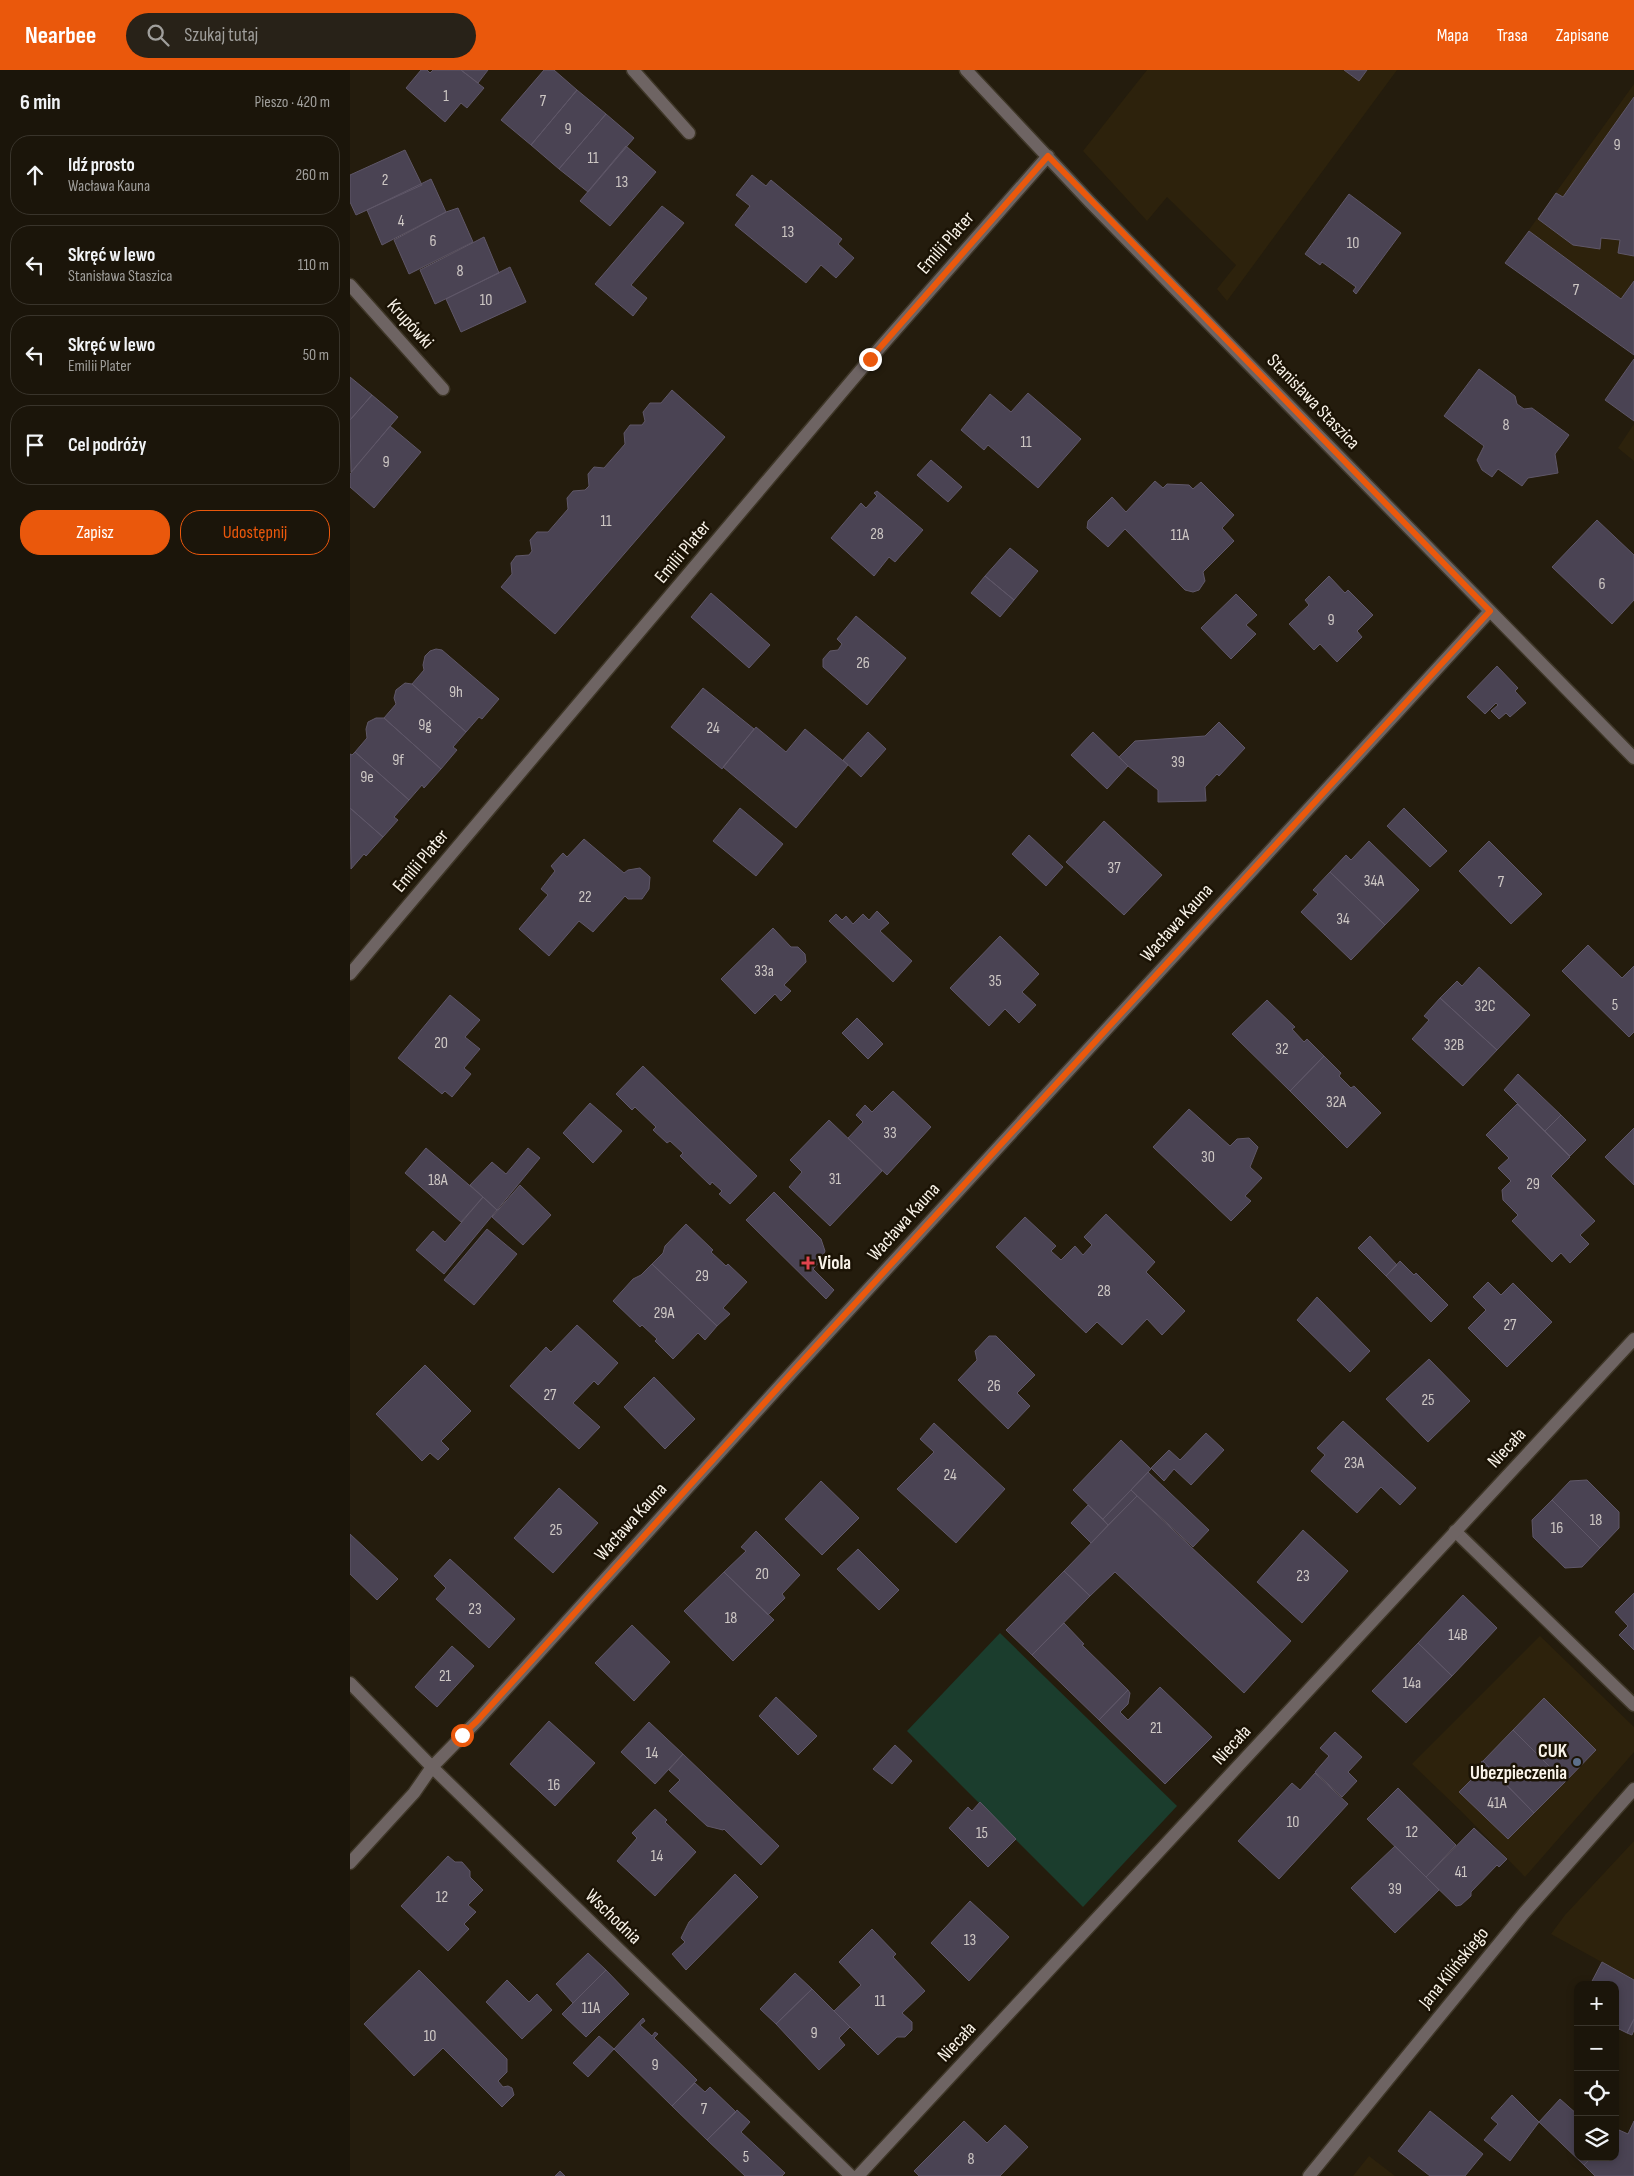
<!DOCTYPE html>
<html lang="pl">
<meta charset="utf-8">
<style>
body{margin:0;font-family:"Sofia Sans Condensed",sans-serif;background:#282218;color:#f1f3f6}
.controls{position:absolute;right:15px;bottom:15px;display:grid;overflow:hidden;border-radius:10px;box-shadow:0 2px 8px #0003}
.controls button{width:45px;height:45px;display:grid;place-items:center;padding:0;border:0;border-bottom:1px solid #39342b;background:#1b150a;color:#f1f3f6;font:25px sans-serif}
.stop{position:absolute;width:15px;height:15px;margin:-11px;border:4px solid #ea580c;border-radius:50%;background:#fff}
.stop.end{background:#ea580c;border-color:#fff;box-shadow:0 1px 5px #0008}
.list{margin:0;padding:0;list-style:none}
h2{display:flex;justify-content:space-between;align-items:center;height:65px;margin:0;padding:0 20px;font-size:21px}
h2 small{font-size:16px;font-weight:400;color:#a09f9c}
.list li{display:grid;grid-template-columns:32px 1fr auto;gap:15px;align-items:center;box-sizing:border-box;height:80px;margin:0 10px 10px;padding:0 10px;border:1px solid #39342b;border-radius:20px}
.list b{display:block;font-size:19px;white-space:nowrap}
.list p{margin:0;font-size:16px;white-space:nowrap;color:#a09f9c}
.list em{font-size:16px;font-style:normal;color:#a09f9c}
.actions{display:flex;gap:10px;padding:15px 20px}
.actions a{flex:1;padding:11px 0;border:1px solid #ea580c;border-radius:20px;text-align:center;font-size:18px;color:#ea580c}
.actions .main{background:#ea580c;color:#fff}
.icon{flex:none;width:28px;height:28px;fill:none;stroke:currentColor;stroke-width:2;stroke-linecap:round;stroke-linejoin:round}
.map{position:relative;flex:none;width:1284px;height:2106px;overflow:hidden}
header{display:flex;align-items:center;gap:30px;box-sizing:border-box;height:70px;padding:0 25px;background:#ea580c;color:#fff}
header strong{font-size:24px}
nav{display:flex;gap:28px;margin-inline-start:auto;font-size:18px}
.search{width:350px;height:45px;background:#282218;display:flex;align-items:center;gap:12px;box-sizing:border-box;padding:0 18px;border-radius:28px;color:#a09f9c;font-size:19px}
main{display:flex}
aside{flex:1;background:#1b150a}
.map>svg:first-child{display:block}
.built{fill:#2d220c}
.green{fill:#1b3d2d}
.building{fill:#4a4353;stroke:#5f5768}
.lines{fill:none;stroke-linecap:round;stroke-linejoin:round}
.service-casing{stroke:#3e3627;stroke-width:15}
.minor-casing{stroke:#3e3627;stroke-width:15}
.service{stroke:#6e6463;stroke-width:12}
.minor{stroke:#6e6463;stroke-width:12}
.route{stroke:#ea580c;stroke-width:6}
.health-dot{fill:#e0444e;stroke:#1b1305;stroke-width:2}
.service-dot{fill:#5c6f8a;stroke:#1b1305;stroke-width:2}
.labels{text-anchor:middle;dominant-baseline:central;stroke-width:5;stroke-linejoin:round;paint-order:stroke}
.number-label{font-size:16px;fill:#cdc7c4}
.street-label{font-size:19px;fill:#f9f3e9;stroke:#1b1305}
.poi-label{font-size:19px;font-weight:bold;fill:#f9f3e9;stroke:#1b1305;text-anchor:start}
</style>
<header>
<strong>Nearbee</strong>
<div class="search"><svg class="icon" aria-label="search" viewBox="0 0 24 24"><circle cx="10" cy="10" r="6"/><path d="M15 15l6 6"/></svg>Szukaj tutaj</div>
<nav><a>Mapa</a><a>Trasa</a><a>Zapisane</a></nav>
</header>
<main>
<aside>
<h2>6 min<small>Pieszo · 420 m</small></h2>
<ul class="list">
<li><svg class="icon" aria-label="ahead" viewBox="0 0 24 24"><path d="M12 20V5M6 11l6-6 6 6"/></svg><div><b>Idź prosto</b><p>Wacława Kauna</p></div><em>260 m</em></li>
<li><svg class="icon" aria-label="left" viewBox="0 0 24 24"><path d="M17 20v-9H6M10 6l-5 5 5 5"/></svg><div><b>Skręć w lewo</b><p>Stanisława Staszica</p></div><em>110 m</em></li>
<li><svg class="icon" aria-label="left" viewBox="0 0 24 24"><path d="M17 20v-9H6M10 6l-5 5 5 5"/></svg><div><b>Skręć w lewo</b><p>Emilii Plater</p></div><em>50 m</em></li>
<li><svg class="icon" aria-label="arrive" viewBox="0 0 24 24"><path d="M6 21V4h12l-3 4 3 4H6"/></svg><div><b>Cel podróży</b></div></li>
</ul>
<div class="actions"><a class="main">Zapisz</a><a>Udostępnij</a></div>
</aside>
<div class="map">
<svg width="1284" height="2106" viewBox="0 0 1284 2106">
<rect width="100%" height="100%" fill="#241c0d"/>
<path class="built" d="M797 0H1047L877 231 867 219 886 195 817 127 797 151 733 81Z
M1284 14V285L1155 193Z
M1284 354V391L1268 378Z
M1190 1566 1284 1657V1682L1175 1807 1113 1743 1062 1694Z
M1284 1771V1910L1201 1864 1215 1845Z
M1019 2086 1045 2106H1003Z"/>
<path class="green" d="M650 1563 827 1736 733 1837 557 1661Z"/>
<path class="building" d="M71 0H77L80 3 83 0H111L134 18 117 38 111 33 95 52 56 18Z
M111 0H138L128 13Z
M194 0H204L227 20 181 75 151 50Z
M994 0H1017L1009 11Z
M227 20 256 44 209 99 181 75Z
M1284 27V186L1268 183 1270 170 1251 168 1250 179 1223 175 1188 149 1206 123 1213 127Z
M256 44 284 68 238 122 209 99Z
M276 76 306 102 260 156 230 131Z
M55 80 72 115 6 145 0 132V105Z
M402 105 416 116 421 110 492 169 488 174 504 188 486 208 471 195 456 213 385 155 400 136 386 125Z
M81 109 96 142 32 175 17 140Z
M999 124 1051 163 1006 224 1003 221 1006 217 972 192 970 195 955 184Z
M312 136 334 153 281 215 297 228 283 246 245 214Z
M108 138 123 172 59 204 44 170 96 142Z
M1179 161 1271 229 1284 211V285L1155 193Z
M134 167 149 203 85 234 70 200Z
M160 197 176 232 111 262 96 229Z
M1284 289V351L1255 330Z
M1129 299 1165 326 1167 334 1174 339 1182 338 1219 365 1205 384 1208 403 1178 408 1172 416 1148 399 1142 407 1132 400 1127 390 1134 376 1094 346Z
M0 307 22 325 0 350Z
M322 320 375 367 205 564 151 517 162 504 161 493 166 486 179 485 182 481 180 470 187 462H198L218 439 217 428 223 421 235 420 239 416 238 404 244 397 254 398 275 374 274 363 280 355H292L295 351 293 342 300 333H311Z
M678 323 731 369 688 418 638 375 634 380 611 360 640 324 661 342Z
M22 325 48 347 1 402 0 350Z
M40 356 71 382 24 438 0 417V404Z
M581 390 612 417 598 432 567 405Z
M805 411 813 418 817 414 839 415 843 419 851 412 884 445 872 458 884 471 853 502 855 511 849 520 843 522 835 520 775 459 758 477 737 458 738 451 762 427 776 442Z
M527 421 573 460 545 492 539 487 524 506 481 468 511 433 516 438 527 426 524 423Z
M1247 450 1284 485V530L1262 554 1202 497Z
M660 478 688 501 664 530 635 506Z
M635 506 664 530 650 547 621 523Z
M979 506 995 523 998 520 1023 545 1007 561 1012 567 987 592 970 574 964 580 939 554 959 535 955 530Z
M361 523 420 575 399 598 341 547Z
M886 524 907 545 896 555 906 564 881 589 851 558Z
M506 546 556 588 517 635 473 597V589L480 581 488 580 492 574 487 569Z
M86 579 92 580 149 629 132 649 129 647 116 662 62 614 74 600 73 595 75 586 80 581Z
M1147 596 1168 618 1165 621 1176 633 1160 647 1156 643 1149 649 1141 641 1148 635 1146 633 1135 644 1117 627Z
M55 613 62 614 116 662 103 677 107 680 91 699 34 648 46 634 44 628 46 620Z
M353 618 404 659 372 699 321 657Z
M26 648H34L91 699 74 718 72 715 59 730 5 682 17 668 16 659 18 652Z
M869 652 895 678 869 706 867 704 855 717 856 731 808 732V720L778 696 769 687 785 671 855 666Z
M406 657 436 682 455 659 498 695 446 758 373 697Z
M518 662 536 679 511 707 493 690Z
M743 662 778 696 757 719 721 685Z
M5 682 59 730 44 747 48 750 33 767 0 738V684L2 685Z
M0 738 33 767 16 786 14 784 1 799Z
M390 738 433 774 406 806 363 771Z
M1054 738 1097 781 1080 797 1037 756Z
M754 751 812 805 774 845 716 792Z
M679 765 713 797 696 816 662 784Z
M234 769 274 803 278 800 290 798 300 807 299 819 292 829H278L275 826 243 862 229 851 199 886 169 859 198 825 191 819 205 801 201 796 213 783 217 787Z
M1019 771 1069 820 1035 855 980 802 996 785 1001 790Z
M1139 771 1192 824 1161 854 1109 801Z
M980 802 1035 855 1001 890 951 842 968 824 963 820Z
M527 841 539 853 530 861 562 891 543 912 479 851 486 844 492 850 496 846 503 854 513 844 519 850Z
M423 858 441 877H448L455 884 456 892 434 915 441 921 431 931 425 924 405 944 371 909Z
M650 866 689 904 672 922 686 935 669 953 655 939 639 956 600 918Z
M1238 875 1272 908 1284 896V962L1279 967 1212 901Z
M1129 897 1180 945 1147 980 1090 928 1107 911 1112 916Z
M100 925 130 950 115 967 130 979 114 998 121 1004 102 1027 95 1021 92 1024 48 988Z
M1090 928 1147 980 1113 1016 1062 969 1079 950 1074 946Z
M917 930 945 957 942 959 954 972 957 969 974 986 940 1021 882 964Z
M507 948 533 974 518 989 492 963Z
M974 986 991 1003 989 1006 1001 1018 1004 1016 1031 1043 997 1078 940 1021Z
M293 996 407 1106 380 1134 369 1124 372 1121 362 1112 360 1115 330 1086 333 1083 320 1071 317 1073 303 1060 306 1057 285 1037 282 1040 266 1024Z
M1168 1004 1211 1045 1195 1061 1154 1020Z
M543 1021 581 1057 537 1105 498 1068 513 1052 506 1045 515 1035 522 1042Z
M240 1033 272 1061 243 1093 213 1063Z
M1167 1034 1220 1087 1201 1106 1245 1151 1230 1165 1239 1174 1220 1193 1211 1183 1202 1192 1162 1151 1168 1145 1153 1130 1152 1120 1161 1111 1148 1098 1159 1088 1136 1065Z
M839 1039 880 1076 887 1069 899 1068 908 1077 900 1097 912 1108 895 1126 901 1131 881 1151 803 1077Z
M1211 1045 1236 1070 1220 1086 1195 1061Z
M479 1050 532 1101 480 1156 439 1117 452 1102 440 1090Z
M1284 1058V1115L1255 1087Z
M76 1078 133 1127 111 1152 55 1103Z
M178 1078 190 1088 147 1140 120 1115 142 1092 156 1104Z
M170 1115 201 1145 173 1175 142 1147Z
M424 1122 471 1169 475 1181 471 1190 463 1199 484 1220 476 1229 396 1150Z
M133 1127 147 1140 94 1204 66 1180 83 1161 95 1172Z
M756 1144 805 1192 796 1202 835 1241 812 1265 797 1249 772 1275 747 1252 736 1263 646 1177 675 1147 706 1176 701 1181 711 1190 725 1176 733 1185 742 1175 734 1167Z
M336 1154 363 1180 361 1182 376 1196 378 1194 397 1212 373 1238 380 1244 367 1256 302 1194 313 1183 315 1176Z
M137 1159 167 1184 124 1235 94 1210Z
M1020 1166 1047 1195 1036 1206 1008 1178Z
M1050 1191 1064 1205 1066 1203 1098 1235 1081 1252 1036 1206Z
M302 1194 367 1256 355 1270 348 1263 323 1289 305 1271 307 1269 292 1255 290 1257 263 1231 283 1209 291 1205Z
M1138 1212 1151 1225 1163 1213 1202 1252 1157 1297 1118 1258 1136 1240 1123 1227Z
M967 1227 1020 1281 1000 1302 947 1250Z
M227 1255 268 1293 248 1315 244 1311 223 1333 250 1357 229 1379 160 1316 196 1277 201 1282Z
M639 1266H646L685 1305 667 1323 680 1336 658 1359 608 1310 627 1290 625 1281Z
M1079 1289 1120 1331 1078 1372 1036 1329Z
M75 1295 121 1341 91 1371 99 1379 88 1390 80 1383 72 1391 26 1344Z
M304 1307 345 1349 315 1379 274 1337Z
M993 1351 1066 1418 1050 1435 1031 1417 1007 1443 961 1401 975 1385 967 1378Z
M584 1353 655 1419 606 1473 547 1419 584 1382 570 1369Z
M856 1363 874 1380 841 1415 824 1399 814 1411 801 1398 819 1380 830 1390Z
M771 1370 801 1399 753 1449 723 1420Z
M798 1402 859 1460 843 1477 781 1420Z
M1237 1410 1269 1442V1458L1250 1478 1202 1430 1220 1411Z
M471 1411 509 1448 472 1485 435 1449Z
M209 1418 248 1453 203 1503 164 1468Z
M781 1420 787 1426 758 1455 753 1449Z
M787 1426 941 1571 894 1623 765 1502 740 1526 714 1501Z
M1202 1430 1250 1478 1232 1497 1215 1498 1183 1467 1182 1450Z
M738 1435 758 1455 741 1473 721 1453Z
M953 1460 998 1501 952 1553 907 1512Z
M406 1461 450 1505 432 1524 435 1528 418 1545 374 1502 396 1481 391 1477Z
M0 1464 48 1509 27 1530 0 1504Z
M508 1479 549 1520 529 1540 487 1499Z
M100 1489 165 1549 139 1578 86 1529 96 1518 84 1506Z
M714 1501 740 1526 682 1585 656 1560Z
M374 1502 424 1550 383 1591 334 1541Z
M1284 1523V1580L1269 1565 1278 1556 1265 1542Z
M1113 1525 1147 1558 1102 1606 1068 1573Z
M714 1553 734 1574 732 1575 778 1620 749 1650 682 1585Z
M282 1555 320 1592 284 1631 245 1593Z
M1068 1573 1102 1606 1056 1653 1022 1621Z
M102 1576 124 1596 87 1637 65 1617Z
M810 1617 862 1667 815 1714 749 1650 778 1620 780 1623 778 1634 770 1642 778 1650Z
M426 1627 467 1666 448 1685 409 1646Z
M1194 1628 1246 1680 1215 1712 1163 1660Z
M199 1651 245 1693 205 1736 160 1694Z
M299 1652 333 1684 305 1714 271 1682Z
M1163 1660 1215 1712 1184 1743 1133 1691Z
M985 1662 1012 1687 998 1702 1007 1711 992 1727 965 1702 979 1686 970 1678Z
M545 1675 562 1691 542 1714 523 1699Z
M333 1684 429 1776 411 1795 374 1759 373 1760 357 1756 319 1721 330 1710 319 1700Z
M1133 1691 1184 1743 1158 1769 1109 1722 1135 1696 1131 1692Z
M965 1703 998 1734 929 1809 888 1771 942 1713 950 1720Z
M1048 1718 1106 1775 1076 1807 1017 1749Z
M630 1732 666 1769 638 1797 599 1758 618 1737 622 1741Z
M305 1739 317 1750 315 1752 346 1782 305 1826 267 1791 287 1768 282 1763Z
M1124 1758 1157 1789 1149 1797 1147 1795 1121 1822V1826L1111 1835 1106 1836 1076 1807Z
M1045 1776 1089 1820 1045 1863 1001 1818Z
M98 1786 105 1792H112L120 1801V1807L133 1820 118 1835 126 1842 114 1854 119 1859 98 1881 51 1836Z
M385 1804 408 1827 336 1900 322 1884 335 1872 331 1868 339 1852Z
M620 1831 659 1867 619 1911 581 1873Z
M522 1859 546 1884 543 1887 575 1921 552 1943 562 1952V1960L555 1967H547L528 1985 484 1941 511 1915 489 1892Z
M238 1883 256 1900 223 1933 206 1914Z
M1252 1892 1284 1910V1949L1277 1963 1265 1957V1915H1240Z
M69 1900 157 1989V2002L148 2011 153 2017 158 2016 162 2018 164 2025 152 2037 93 1978 64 2006 14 1954Z
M256 1900 279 1924 236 1967 212 1944Z
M445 1903 462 1919 426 1954 410 1939Z
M157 1910 179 1932 187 1924 202 1940 172 1969 136 1932Z
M462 1919 500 1957 489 1968 495 1975 469 2000 426 1954Z
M293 1948 295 1951 290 1955 302 1966 305 1962 308 1964 304 1968 347 2010 322 2036 264 1979Z
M1284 1949V1960L1282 1965 1277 1963Z
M249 1966 264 1979 238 2007 223 1993Z
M345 2013 355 2022 360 2017 386 2042 357 2070 322 2036Z
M1162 2025 1189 2052 1160 2091 1134 2070 1148 2054 1141 2048Z
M1210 2029 1228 2045V2087H1242L1234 2095 1189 2052Z
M387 2040 400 2052 391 2062 435 2103 432 2106H395L357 2070Z
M1080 2041 1133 2084 1115 2106H1080L1048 2081Z
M614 2051 637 2073 655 2055 678 2077 650 2106H569L564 2101Z
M1284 2051V2106H1245L1234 2095 1242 2087H1265V2068L1269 2060 1278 2064Z
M210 2101 215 2106H205Z"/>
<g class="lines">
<defs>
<path id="service" d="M1105 1461 1284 1635"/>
<path id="minor" d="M283 0 339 63
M616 0 740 132 1284 688
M0 215 93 319
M0 904 520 289 698 86
M0 1613 82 1697 501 2106
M0 1793 64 1723 82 1697 127 1651 445 1299 1140 541
M508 2106 1284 1269
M959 2106 1174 1843 1284 1719"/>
</defs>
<use href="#service" class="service-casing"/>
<use href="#minor" class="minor-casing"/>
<use href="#service" class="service"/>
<use href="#minor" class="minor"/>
</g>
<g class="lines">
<path class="route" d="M112 1665 127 1651 445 1299 1140 541 698 86 520 289"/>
</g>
<path class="health-dot" d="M455.5 1185.5h5v5h5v5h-5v5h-5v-5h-5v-5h5z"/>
<circle class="service-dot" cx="1227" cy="1692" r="5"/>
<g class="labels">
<g class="number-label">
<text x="96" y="26">1</text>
<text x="193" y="31">7</text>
<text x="218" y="59">9</text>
<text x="1267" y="75">9</text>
<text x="243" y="88">11</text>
<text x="35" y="110">2</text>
<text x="272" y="112">13</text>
<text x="51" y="151">4</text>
<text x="438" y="162">13</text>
<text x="83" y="171">6</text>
<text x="1003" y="173">10</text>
<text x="110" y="201">8</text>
<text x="1226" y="220">7</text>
<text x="136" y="230">10</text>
<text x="1156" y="355">8</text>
<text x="676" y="372">11</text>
<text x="36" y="392">9</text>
<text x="256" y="451">11</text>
<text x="527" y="464">28</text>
<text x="830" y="465">11A</text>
<text x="1252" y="514">6</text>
<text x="981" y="550">9</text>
<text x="513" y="593">26</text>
<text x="106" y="622">9h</text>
<text x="75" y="655">9g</text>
<text x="363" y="658">24</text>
<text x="48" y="690">9f</text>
<text x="828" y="692">39</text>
<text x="17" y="707">9e</text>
<text x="764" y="798">37</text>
<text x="1024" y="811">34A</text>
<text x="1151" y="812">7</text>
<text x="235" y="827">22</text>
<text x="993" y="849">34</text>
<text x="414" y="901">33a</text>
<text x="645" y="911">35</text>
<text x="1265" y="935">5</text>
<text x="1135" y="936">32C</text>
<text x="91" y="973">20</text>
<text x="1104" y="975">32B</text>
<text x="932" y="979">32</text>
<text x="986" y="1032">32A</text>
<text x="540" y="1063">33</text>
<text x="858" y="1087">30</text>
<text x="485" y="1109">31</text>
<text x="88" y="1110">18A</text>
<text x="1183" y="1114">29</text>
<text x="352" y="1206">29</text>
<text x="754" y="1221">28</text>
<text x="314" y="1243">29A</text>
<text x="1160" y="1255">27</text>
<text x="644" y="1316">26</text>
<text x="200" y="1325">27</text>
<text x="1078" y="1330">25</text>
<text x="1004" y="1393">23A</text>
<text x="600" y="1405">24</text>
<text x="1246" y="1450">18</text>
<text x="1207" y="1458">16</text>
<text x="206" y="1460">25</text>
<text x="412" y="1504">20</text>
<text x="953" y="1506">23</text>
<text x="125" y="1539">23</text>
<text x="381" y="1548">18</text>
<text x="1108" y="1565">14B</text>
<text x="95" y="1606">21</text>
<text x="1062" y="1613">14a</text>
<text x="806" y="1658">21</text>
<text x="302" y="1683">14</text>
<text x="204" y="1715">16</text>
<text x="1147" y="1733">41A</text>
<text x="943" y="1752">10</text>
<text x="1062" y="1762">12</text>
<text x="632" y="1763">15</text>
<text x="307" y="1786">14</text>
<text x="1111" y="1802">41</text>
<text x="1045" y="1819">39</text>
<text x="92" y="1827">12</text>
<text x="620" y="1870">13</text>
<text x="530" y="1931">11</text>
<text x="241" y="1938">11A</text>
<text x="464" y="1963">9</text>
<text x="80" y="1966">10</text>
<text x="305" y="1995">9</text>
<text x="354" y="2039">7</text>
<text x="396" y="2087">5</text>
<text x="621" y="2089">8</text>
</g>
<g class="street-label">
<text transform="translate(596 173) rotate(-49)">Emilii Plater</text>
<text transform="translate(60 254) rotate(48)">Krupówki</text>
<text transform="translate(963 332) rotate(46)">Stanisława Staszica</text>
<text transform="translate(333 482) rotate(-50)">Emilii Plater</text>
<text transform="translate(71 791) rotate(-50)">Emilii Plater</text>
<text transform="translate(827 853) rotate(-48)">Wacława Kauna</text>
<text transform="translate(554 1152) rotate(-48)">Wacława Kauna</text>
<text transform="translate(1157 1378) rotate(-47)">Niecała</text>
<text transform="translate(281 1452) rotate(-48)">Wacława Kauna</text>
<text transform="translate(882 1675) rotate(-47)">Niecała</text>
<text transform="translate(263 1847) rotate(44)">Wschodnia</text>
<text transform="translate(1104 1898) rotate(-51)">Jana Kilińskiego</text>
<text transform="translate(607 1972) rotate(-47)">Niecała</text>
</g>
<g class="poi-label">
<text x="468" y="1193">Viola</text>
<text x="1217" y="1681" text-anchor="end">CUK<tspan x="1217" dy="22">Ubezpieczenia</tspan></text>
</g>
</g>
</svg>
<div class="controls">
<button>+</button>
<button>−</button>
<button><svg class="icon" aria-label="locate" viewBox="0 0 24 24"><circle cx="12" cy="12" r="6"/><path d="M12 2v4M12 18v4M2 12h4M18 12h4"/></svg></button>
<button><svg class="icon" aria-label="layers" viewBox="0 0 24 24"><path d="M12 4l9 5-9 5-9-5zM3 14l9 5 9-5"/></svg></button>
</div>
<div class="stop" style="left:112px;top:1665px"></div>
<div class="stop end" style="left:520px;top:289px"></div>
</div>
</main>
